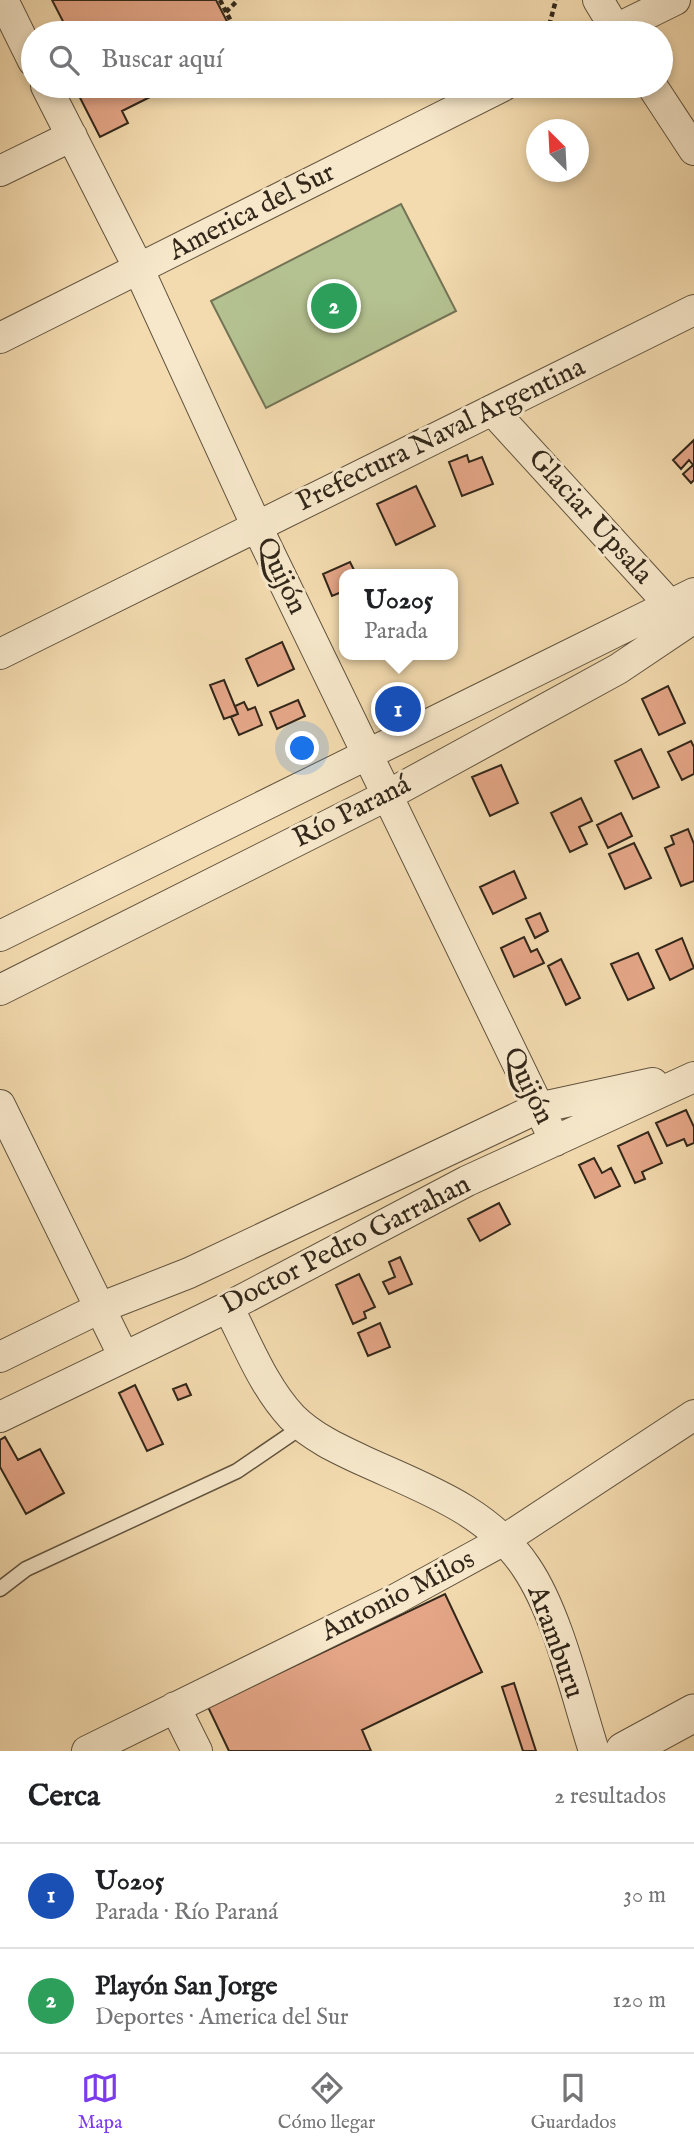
<!DOCTYPE html>
<html lang="es">
<meta charset="utf-8">
<style>
body{margin:0;font-family:"IM FELL English",serif;background:#f6f6f6;color:#202124}
.compass{position:absolute;left:526px;top:119px;width:63px;height:63px;border-radius:50%;background:#fff;box-shadow:0 4px 10px #0003;rotate:336deg}
.you{position:absolute;left:303px;top:749px;width:24px;height:24px;margin:-18px;border:5px solid #fff;border-radius:50%;background:#1a73e8;box-shadow:0 0 0 10px #1a73e833}
.badge{display:grid;place-items:center;width:46px;height:46px;border-radius:50%;background:#7c3aed;color:#fff;font-size:23px;font-weight:700}
.pin{position:absolute;translate:-50% -50%;border:4px solid #fff;box-shadow:0 2px 7px #0006}
.popup{position:absolute;left:339px;top:569px;width:119px;height:91px;box-sizing:border-box;display:grid;place-content:center;border-radius:14px;background:#fff;filter:drop-shadow(0 2px 5px #0005);font-size:23px;white-space:nowrap;color:#757577}
.popup b{font-size:26px;color:#202124}
.popup::after{content:'';position:absolute;left:50%;top:100%;margin-left:-14px;border:14px solid transparent;border-top-color:#fff}
.list{margin:0;padding:0;list-style:none}
h2{display:flex;justify-content:space-between;align-items:center;height:91px;margin:0;padding:0 28px;font-size:30px}
h2 small{font-size:23px;font-weight:400;color:#757577}
.list li{display:grid;grid-template-columns:46px 1fr auto;gap:21px;align-items:center;box-sizing:border-box;height:105px;padding:0 28px;border-top:2px solid #e0e0e0}
.list b{display:block;font-size:26px;white-space:nowrap}
.list p{margin:0;font-size:23px;white-space:nowrap;color:#757577}
.list em{font-size:23px;font-style:normal;color:#757577}
.icon{flex:none;width:38px;height:38px;fill:none;stroke:currentColor;stroke-width:2;stroke-linecap:round;stroke-linejoin:round}
.map{position:relative;flex:none;width:694px;height:1751px;overflow:hidden}
.search{position:absolute;background:#fff;box-shadow:0 4px 10px #0003;left:21px;right:21px;top:21px;height:77px;display:flex;align-items:center;gap:18px;box-sizing:border-box;padding:0 24px;border-radius:38px;color:#757577;font-size:26px}
.sheet{height:301px;background:#fff}
nav{display:flex;justify-content:space-around;align-items:center;box-sizing:border-box;height:98px;border-top:2px solid #e0e0e0;background:#fff;font-size:19px;color:#757577}
nav a{display:grid;justify-items:center;gap:4px}
nav .on{color:#7c3aed}
.map>svg:first-child{display:block}
.green{fill:#b4c190;stroke:#737455;stroke-width:2}
.building{fill:#e4a687;stroke:#32271a;stroke-width:2}
.lines{fill:none;stroke-linecap:round;stroke-linejoin:round}
.service-casing{stroke:#62543f;stroke-width:17}
.minor-casing{stroke:#62543f;stroke-width:32}
.tertiary-casing{stroke:#62543f;stroke-width:39}
.path{stroke:#32271a;stroke-width:4.5;stroke-dasharray:5 3.5;stroke-linecap:butt}
.service{stroke:#f7e8cb;stroke-width:14}
.minor{stroke:#f7e8cb;stroke-width:30}
.tertiary{stroke:#f7e8cb;stroke-width:37}
.labels{text-anchor:middle;dominant-baseline:central;stroke-width:6;stroke-linejoin:round;paint-order:stroke}
.street-label{font-size:28px;fill:#32271a;stroke:#f7e8cb}
</style>
<div class="map">
<svg width="694" height="1751" viewBox="0 0 694 1751">
<rect width="100%" height="100%" fill="#f3dbaf"/>
<filter id="stains"><feTurbulence type="fractalNoise" baseFrequency=".00286" numOctaves="4"/><feColorMatrix values="0 0 0 0 .2 0 0 0 0 .09 0 0 0 0 .02 0 0 0 .5 -.17"/></filter>
<radialGradient id="worn" r=".72"><stop offset=".6" stop-color="#630" stop-opacity="0"/><stop offset="1" stop-color="#630" stop-opacity=".3"/></radialGradient>
<path class="green" d="M401 204 456 311 266 408 211 301Z"/>
<path class="building" d="M52 0H216L233 33H69Z
M74 86H172L122 111 128 123 100 137Z
M694 440V480L691 483 683 474 693 465 689 460 681 469 673 460Z
M467 455 469 462 482 457 493 484 462 496 449 462Z
M416 486 435 526 396 545 377 504Z
M350 562 356 574H344V591L332 596 323 574Z
M282 642 294 669 258 686 246 659Z
M224 680 238 714 224 719 210 685Z
M668 686 685 723 659 735 642 699Z
M298 700 305 716 277 729 270 712Z
M244 702 248 710 255 707 262 725 239 735 231 717 238 714 235 706Z
M691 741 694 747V774L682 780 668 752Z
M641 749 659 787 633 799 615 761Z
M501 765 518 803 490 816 472 777Z
M581 798 592 821 579 827 587 844 570 852 551 813Z
M621 813 632 836 608 848 597 825Z
M688 829 694 844V881L681 886 665 848 674 844 671 836Z
M634 843 651 878 625 889 609 854Z
M514 871 526 898 493 914 480 887Z
M540 913 548 931 535 938 526 919Z
M524 937 531 952 537 949 544 963 514 977 501 948Z
M682 938 694 968 670 980 656 950Z
M638 953 654 988 628 1000 611 964Z
M561 959 580 998 566 1005 548 966Z
M686 1110 694 1127V1143L687 1146 684 1139 667 1146 656 1123Z
M648 1132 662 1163 642 1172 645 1179 635 1183 618 1146Z
M594 1158 602 1173 611 1168 620 1186 595 1198 579 1165Z
M499 1203 510 1224 480 1241 468 1219Z
M400 1257 412 1284 389 1294 383 1282 395 1277 389 1262Z
M359 1274 375 1307 364 1312 366 1318 353 1324 336 1285Z
M380 1323 390 1347 368 1356 358 1333Z
M186 1384 191 1395 178 1400 173 1389Z
M135 1385 163 1444 147 1451 119 1393Z
M5 1437 18 1460 40 1449 64 1493 26 1514 0 1467V1440Z
M445 1594 482 1672 362 1730 371 1751H229L208 1707Z
M514 1683 536 1751H523L502 1687Z"/>
<g class="lines">
<defs>
<path id="service" d="M0 1589 26 1569 237 1471 303 1426"/>
<path id="minor" d="M3 0 33 61
M598 0 618 33
M608 33 675 0
M46 86 133 257 257 527 555 1141
M652 86 694 150
M0 171 72 136
M0 338 503 86
M492 410 670 605 680 620
M0 654 694 310
M0 936 694 593
M0 990 388 795 618 669 694 618
M0 1105 124 1357
M228 1307C247 1343 263 1386 292 1417 312 1437 338 1449 364 1461 423 1488 488 1510 526 1567 558 1614 576 1695 594 1751
M0 1357 102 1307 189 1273 538 1108 653 1083
M0 1417 228 1307 467 1181 694 1077
M175 1707 197 1751
M87 1751 396 1599 504 1540 694 1415"/>
<path id="tertiary" d="M624 1751 694 1713"/>
</defs>
<use href="#service" class="service-casing"/>
<use href="#minor" class="minor-casing"/>
<use href="#tertiary" class="tertiary-casing"/>
<path class="path" d="M220 0 237 33
M226 12 238 0
M547 33 556 0"/>
<use href="#service" class="service"/>
<use href="#minor" class="minor"/>
<use href="#tertiary" class="tertiary"/>
</g>
<g class="labels">
<g class="street-label">
<text transform="translate(252 212) rotate(-27)">America del Sur</text>
<text transform="translate(441 435) rotate(-26)">Prefectura Naval Argentina</text>
<text transform="translate(590 517) rotate(48)">Glaciar Upsala</text>
<text transform="translate(281 576) rotate(64)">Quijón</text>
<text transform="translate(352 812) rotate(-27)">Río Paraná</text>
<text transform="translate(528 1086) rotate(64)">Quijón</text>
<text transform="translate(346 1245) rotate(-27)">Doctor Pedro Garrahan</text>
<text transform="translate(398 1596) rotate(-27)">Antonio Milos</text>
<text transform="translate(555 1642) rotate(70)">Aramburu</text>
</g>
</g>
<rect width="100%" height="100%" filter="url(#stains)"/>
<rect width="100%" height="100%" fill="url(#worn)"/>
</svg>
<svg class="compass" viewBox="-18 -18 36 36"><path d="M0-13l5 13h-10z" fill="#e53935"/><path d="M0 13l5-13h-10z" fill="#757577"/></svg>
<div class="you"></div>
<div class="pin badge" style="left:398px;top:709px;background:#1a4fb4">1</div>
<div class="popup"><b>U0205</b>Parada</div>
<div class="pin badge" style="left:334px;top:306px;background:#2e9e5b">2</div>
<div class="search"><svg class="icon" aria-label="search" viewBox="0 0 24 24"><circle cx="10" cy="10" r="6"/><path d="M15 15l6 6"/></svg>Buscar aquí</div>
</div>
<section class="sheet">
<h2>Cerca<small>2 resultados</small></h2>
<ul class="list">
<li><span class="badge" style="background:#1a4fb4">1</span><div><b>U0205</b><p>Parada · Río Paraná</p></div><em>30 m</em></li>
<li><span class="badge" style="background:#2e9e5b">2</span><div><b>Playón San Jorge</b><p>Deportes · America del Sur</p></div><em>120 m</em></li>
</ul>
</section>
<nav>
<a class="on"><svg class="icon" aria-label="map" viewBox="0 0 24 24"><path d="M3 6l6-2 6 2 6-2v14l-6 2-6-2-6 2zM9 4v14M15 6v14"/></svg>Mapa</a>
<a><svg class="icon" aria-label="directions" viewBox="0 0 24 24"><path d="M12 3l9 9-9 9-9-9zM9 14v-3h6M13 9l2 2-2 2"/></svg>Cómo llegar</a>
<a><svg class="icon" aria-label="saved" viewBox="0 0 24 24"><path d="M7 4h10v16l-5-4-5 4z"/></svg>Guardados</a>
</nav>
